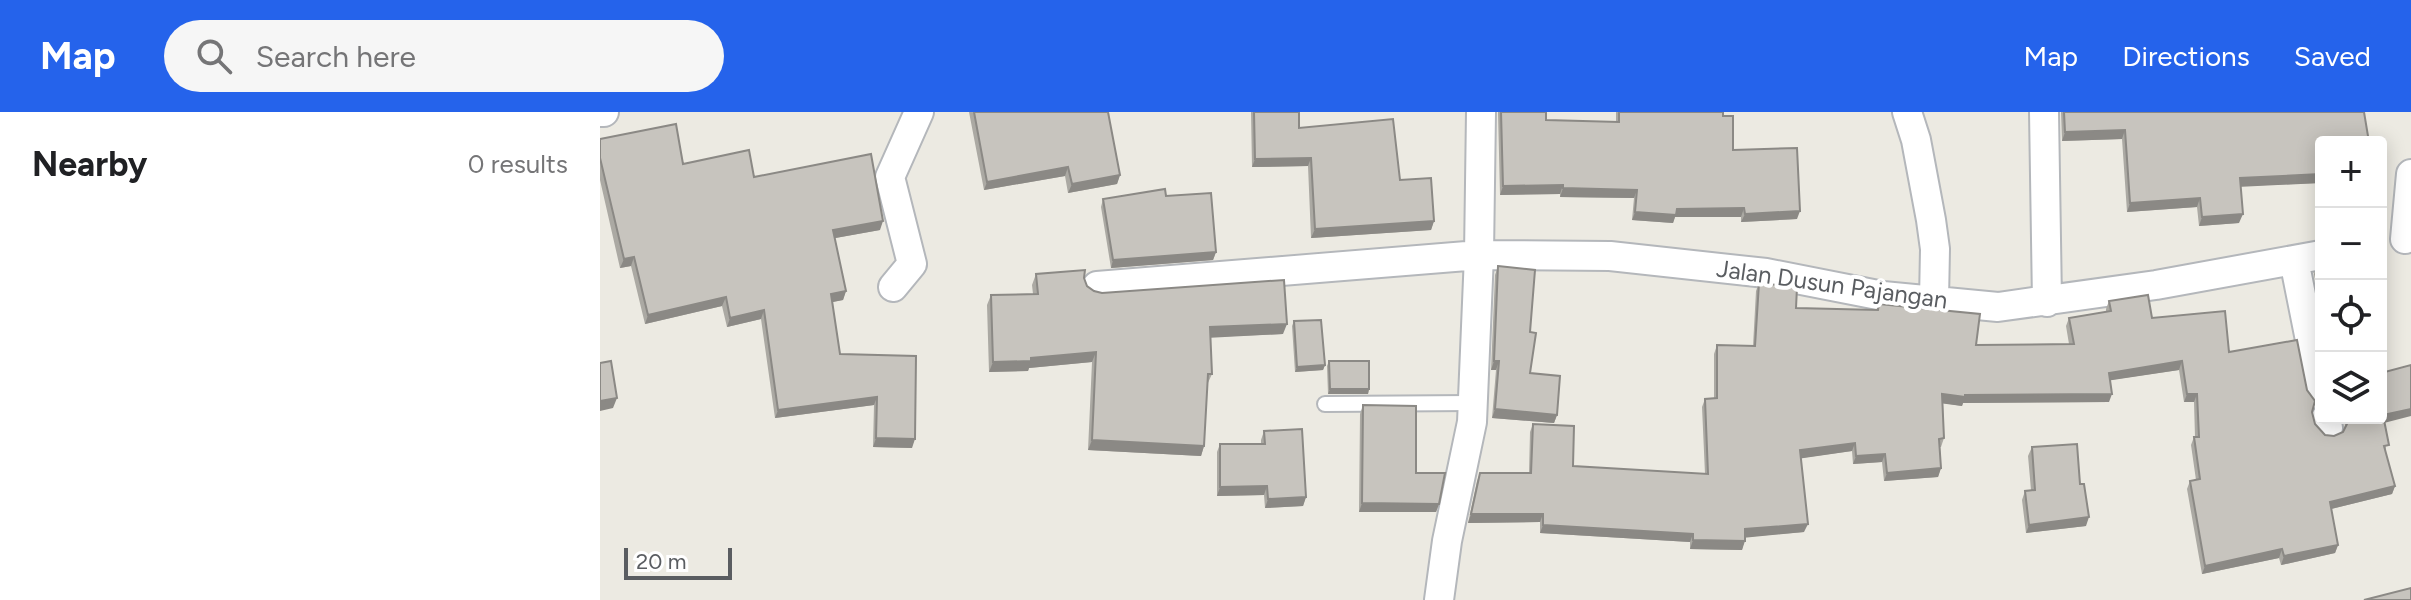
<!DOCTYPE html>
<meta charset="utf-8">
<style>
body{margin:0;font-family:Figtree,sans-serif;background:#f6f6f6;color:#202124}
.controls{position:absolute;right:24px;top:24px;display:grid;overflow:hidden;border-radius:8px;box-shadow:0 4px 20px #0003}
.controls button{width:72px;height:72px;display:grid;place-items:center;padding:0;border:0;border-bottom:2px solid #e0e0e0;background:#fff;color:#202124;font:40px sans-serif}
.scale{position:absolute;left:24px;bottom:20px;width:108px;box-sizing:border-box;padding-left:8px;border:4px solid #5a5d61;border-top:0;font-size:22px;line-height:28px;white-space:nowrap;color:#5a5d61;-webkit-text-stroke:6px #fff;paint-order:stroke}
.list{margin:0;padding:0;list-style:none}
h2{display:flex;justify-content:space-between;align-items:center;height:104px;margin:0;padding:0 32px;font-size:34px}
h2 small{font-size:26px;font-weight:400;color:#757577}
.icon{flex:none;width:44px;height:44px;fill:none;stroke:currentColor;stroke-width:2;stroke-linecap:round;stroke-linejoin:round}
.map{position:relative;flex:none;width:1811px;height:488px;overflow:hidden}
header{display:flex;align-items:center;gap:48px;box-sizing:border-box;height:112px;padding:0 40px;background:#2563eb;color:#fff}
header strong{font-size:38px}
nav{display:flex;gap:44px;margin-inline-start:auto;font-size:28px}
.search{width:560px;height:72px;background:#f6f6f6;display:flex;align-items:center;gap:20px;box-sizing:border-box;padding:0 28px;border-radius:44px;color:#757577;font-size:30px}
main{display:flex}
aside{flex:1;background:#fff}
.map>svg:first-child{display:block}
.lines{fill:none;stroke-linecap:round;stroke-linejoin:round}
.service-casing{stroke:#b4b7bb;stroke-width:18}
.minor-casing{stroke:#b4b7bb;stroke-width:32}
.service{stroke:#fff;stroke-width:14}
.minor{stroke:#fff;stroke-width:28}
.wall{fill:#aba9a3}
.shaded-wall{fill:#8b8985}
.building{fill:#c7c4be;stroke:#8b8985;stroke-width:2}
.labels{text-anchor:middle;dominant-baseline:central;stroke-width:8;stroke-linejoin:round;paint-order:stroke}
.street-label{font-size:24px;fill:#5a5d61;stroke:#fff}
</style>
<header>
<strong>Map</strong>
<div class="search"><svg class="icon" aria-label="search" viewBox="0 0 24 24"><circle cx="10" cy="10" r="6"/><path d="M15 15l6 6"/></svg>Search here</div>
<nav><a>Map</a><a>Directions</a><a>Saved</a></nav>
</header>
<main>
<aside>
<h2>Nearby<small>0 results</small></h2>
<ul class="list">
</ul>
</aside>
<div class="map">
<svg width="1811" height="488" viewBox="0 0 1811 488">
<rect width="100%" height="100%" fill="#eceae2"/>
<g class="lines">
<defs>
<path id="service" d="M725 292 872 291"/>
<path id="minor" d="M0 0H4
M881 0 879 143 1010 144 1166 161 1283 184 1398 195 1556 173 1721 143
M1307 0 1316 28 1331 108 1335 137 1334 188
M1444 0 1447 190
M1805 127 1811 62
M1694 148 1721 283
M497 174 879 143 872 310 847 429 839 488
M293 175 312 152 290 65 319 0
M1726 306 1728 316"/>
</defs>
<use href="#service" class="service-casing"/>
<use href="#minor" class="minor-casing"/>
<use href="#service" class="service"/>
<use href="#minor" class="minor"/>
</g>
<path class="wall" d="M369 0H508L520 63 517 72 468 81 465 64 384 78Z
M651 0H699V16L800 68 834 109 831 118 711 126 708 54 652 55Z
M898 0H946V8L1016 10V0H1123L1133 38 1197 107 1141 110V105H1075L1073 111 1032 108 1034 86 960 85V82L900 83Z
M1461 0H1764L1721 30V75L1720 71 1640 74 1639 111 1599 114 1597 95 1527 100 1522 27 1462 29Z
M0 27 83 52 154 65 280 118 235 126 246 179 243 188 232 190 240 242 316 244 312 336 273 335 274 293 175 306 161 207 127 215 122 194 45 212 31 154 20 156 0 68Z
M566 84 616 140 613 148 511 156 501 95 503 87Z
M1721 152V196L1714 162 1717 153Z
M898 154 930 261 957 303 954 311 892 306 896 258H891L895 163Z
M436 162 484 166 487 174 494 179 683 222 610 225 612 262 607 273 604 334 601 344 488 338 492 250 429 256 428 259 389 260 387 193 391 183 433 182 432 173Z
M1159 171 1196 196 1276 198 1279 192 1376 233 1469 232 1466 214 1469 206 1506 200V197L1509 189 1629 240 1712 300 1715 312 1725 323 1734 324 1743 320 1745 313 1743 306H1781L1785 311 1786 342 1795 374 1792 382 1731 397 1738 433 1735 441 1681 453 1679 446 1602 462 1587 377 1590 369 1596 368 1591 333 1594 325H1595L1594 290H1584L1579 258 1510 268 1509 290 1363 291 1362 294 1343 291 1344 326 1341 335H1340L1341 356 1338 365 1284 369 1282 350 1253 352 1252 339 1201 346 1204 420 1145 425 1142 438 1090 437V430L940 421V410L868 411 877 369 880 361H929L930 320 933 312 973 354 1105 362 1102 295 1105 287H1114V242L1117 233 1153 234 1156 179Z
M694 209 725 253 723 258 695 260 692 214Z
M729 249 769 277 768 282H728L727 254Z
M763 293 839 392 836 400H759L760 302Z
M664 319 706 385 703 394 665 396 664 383 617 384V340L620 332H661V328Z
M1432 335 1480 372 1486 414 1426 421 1422 388 1425 379 1431 378 1428 344Z"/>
<path class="shaded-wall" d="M1525 18 1522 27 1462 29 1465 20Z
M711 46 708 54 652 55 655 47Z
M468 55 465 64 384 78 387 70Z
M1721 62 1720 71 1637 75 1640 66Z
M520 63 517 72 468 81 472 72Z
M963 73 960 82 900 83 903 74Z
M963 76 1037 78 1034 86 960 85Z
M1600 86 1597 95 1527 100 1530 91Z
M1144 96 1141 105H1075L1073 111 1032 108 1035 100 1077 97Z
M1200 99 1197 107 1141 110 1145 102Z
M1643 102 1639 111 1599 114 1602 105Z
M283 109 280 118 230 127 233 118Z
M834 109 831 118 711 126 715 117Z
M616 140 613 148 511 156 513 148Z
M34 145 31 154 20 156 24 147Z
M246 179 243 188 228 191 231 182Z
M126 185 122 194 45 212 48 203Z
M164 198 161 207 127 215 130 206Z
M687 212 683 222 606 226 610 215Z
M496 240 492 250 429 256 428 259 389 260 393 250Z
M894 249H899L896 258H891Z
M1582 249 1579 258 1506 269 1509 261Z
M725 253 723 258 695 260 697 255Z
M730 277H769L768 282H728Z
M1342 282 1365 283 1512 282 1509 290 1363 291 1362 294 1339 291Z
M1587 282H1597L1594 290H1584Z
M277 285 274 293 175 306 178 298Z
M17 286 13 296 0 299V289Z
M895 297 957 303 954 311 892 306Z
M1811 297V304L1780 312 1783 303Z
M276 326 315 327 312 336 273 335Z
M492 328 604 334 601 344 488 338Z
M1255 331 1252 339 1197 347 1200 338Z
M1285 342 1282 350 1253 352 1256 344Z
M1341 356 1338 365 1284 369 1287 361Z
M667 374 664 383 617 384 620 375Z
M1795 374 1792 382 1727 398 1730 390Z
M706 385 703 394 665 396 668 387Z
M762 391 839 392 836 400H759Z
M871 402H943L940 410 868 411Z
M1489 405 1486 414 1426 421 1429 413Z
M1208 412 1204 420 1142 426 1145 417Z
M943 413 1093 422 1090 430 940 421Z
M1093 428 1145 429 1142 438 1090 437Z
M1738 433 1735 441 1681 453 1684 444Z
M1682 437 1679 446 1602 462 1605 454Z"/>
<path class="building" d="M374 0H508L520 63 472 72 468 55 387 70Z
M654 0H699V16L793 7 800 68 831 66 834 109 715 117 711 46 655 47Z
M901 0H946V8L1019 10V0H1123V4H1133V38L1197 36 1200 99 1145 102 1144 96 1077 97 1076 103 1035 100 1037 78 963 76V73L903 74Z
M1464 0H1764L1769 30H1721V62L1640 66 1643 102 1602 105 1600 86 1530 91 1525 18 1465 20Z
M76 12 83 52 149 38 154 65 271 42 283 109 233 118 246 179 231 182 240 242 316 244 315 327 276 326 277 285 178 298 164 198 130 206 126 185 48 203 34 145 24 147 0 46V27Z
M565 77 566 84 611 81 616 140 513 148 503 87Z
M1721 152V173L1717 153Z
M898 154 935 158 930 220 936 221 930 261 960 264 957 303 895 297 899 249H894Z
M485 158 484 166 487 174 494 179 502 181 684 168 687 212 610 215 612 262H608L604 334 492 328 496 240 431 246V249L393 250 391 183 438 182 436 162Z
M1159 171 1197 175 1196 196 1278 198 1279 192 1380 202 1376 233 1474 232 1469 206 1511 199 1509 189 1548 183 1552 206 1625 199 1629 240 1697 228 1707 278 1715 289 1712 300 1715 312 1725 323 1734 324 1743 320 1747 312 1748 306H1781V261L1811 253V297L1783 303 1789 333 1784 334 1795 374 1730 390 1738 433 1684 444 1682 437 1605 454 1590 369 1600 367 1594 325H1599L1597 282H1587L1582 249 1509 261 1512 282 1365 283V285L1342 282 1344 326 1339 327 1341 356 1287 361 1285 342 1256 344 1255 331 1200 338 1208 412 1145 417V429L1093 428V422L943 413V402H871L880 361H931L933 312 974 314 973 354 1108 362 1105 287 1117 286V233L1155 234Z
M721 208 725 253 697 255 694 209Z
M11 249 17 286 0 289V251Z
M729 249H769V277H730Z
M763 293 816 294V361H845L839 392 762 391Z
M702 317 706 385 668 387 667 374 620 375V332H665L664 319Z
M1477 332 1480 372H1484L1489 405 1429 413 1425 379 1435 378 1432 335Z
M1811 476V488H1764Z"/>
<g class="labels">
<g class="street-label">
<text transform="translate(1232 172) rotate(8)">Jalan Dusun Pajangan</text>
</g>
</g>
</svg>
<div class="controls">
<button>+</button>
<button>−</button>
<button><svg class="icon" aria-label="locate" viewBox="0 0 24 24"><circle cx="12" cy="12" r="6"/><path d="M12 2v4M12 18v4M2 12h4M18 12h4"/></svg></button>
<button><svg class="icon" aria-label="layers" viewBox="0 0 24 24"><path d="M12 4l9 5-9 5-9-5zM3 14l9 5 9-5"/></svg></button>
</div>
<div class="scale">20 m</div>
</div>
</main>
